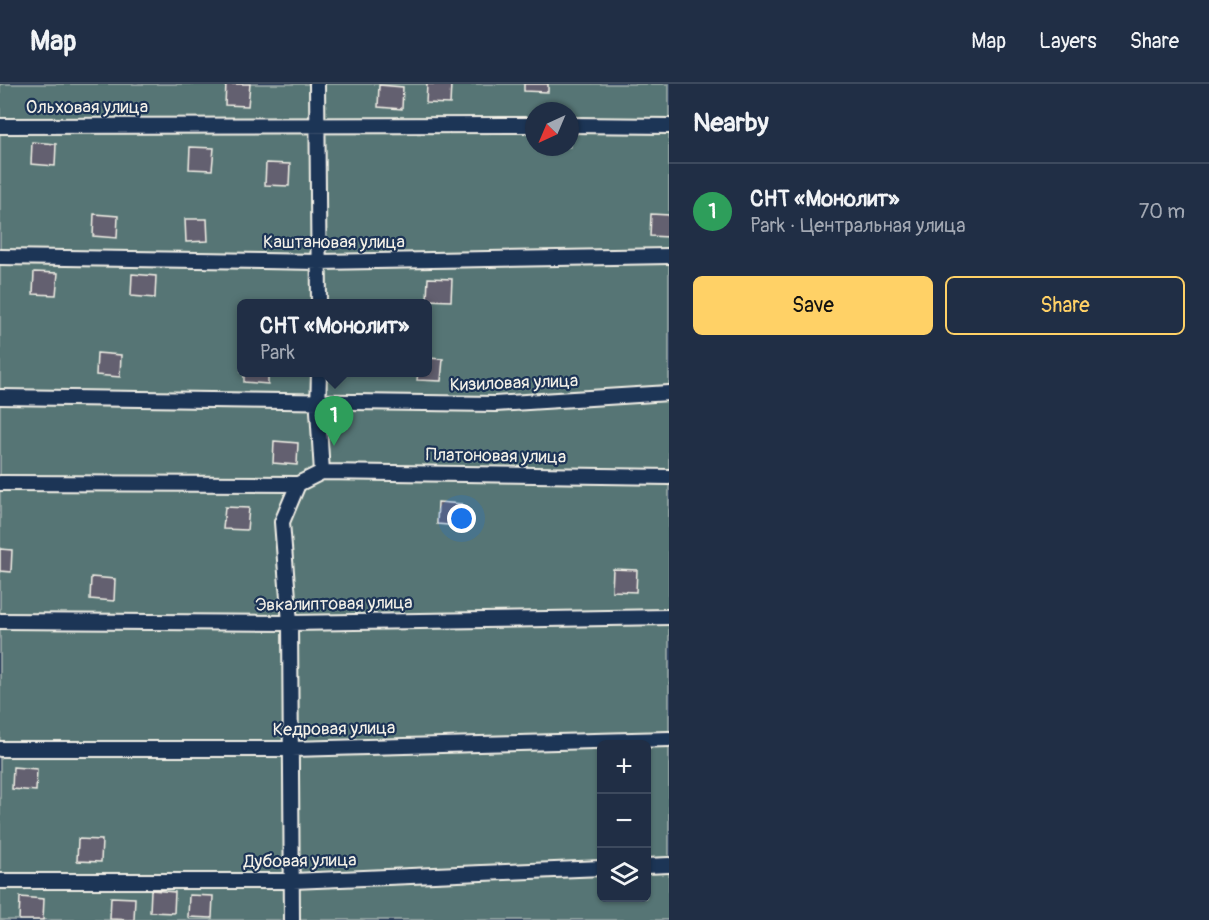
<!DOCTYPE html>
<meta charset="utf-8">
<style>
body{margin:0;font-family:Pangolin,sans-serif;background:#2d3a50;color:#f1f3f6}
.controls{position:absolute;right:18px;bottom:18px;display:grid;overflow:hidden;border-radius:9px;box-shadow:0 2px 4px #0004}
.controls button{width:54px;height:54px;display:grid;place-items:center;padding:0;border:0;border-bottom:2px solid #3d4a5e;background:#202e45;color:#f1f3f6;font:30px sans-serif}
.compass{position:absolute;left:525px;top:18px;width:54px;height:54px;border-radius:50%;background:#202e45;box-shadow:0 2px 4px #0004;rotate:224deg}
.you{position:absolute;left:462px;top:435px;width:21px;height:21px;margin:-15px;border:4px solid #fff;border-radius:50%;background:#1a73e8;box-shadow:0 0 0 9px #1a73e833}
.badge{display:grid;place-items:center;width:39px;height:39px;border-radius:50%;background:#ffd166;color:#fff;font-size:20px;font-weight:700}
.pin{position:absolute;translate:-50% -50px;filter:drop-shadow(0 2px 3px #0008)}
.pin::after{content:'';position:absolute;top:32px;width:21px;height:18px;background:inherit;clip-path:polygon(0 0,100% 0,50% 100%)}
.popup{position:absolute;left:237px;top:215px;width:195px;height:78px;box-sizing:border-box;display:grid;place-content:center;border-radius:9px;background:#202e45;filter:drop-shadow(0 2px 4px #0005);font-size:20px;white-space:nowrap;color:#a2a8b3}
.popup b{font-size:22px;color:#f1f3f6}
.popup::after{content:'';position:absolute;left:50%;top:100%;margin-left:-12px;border:12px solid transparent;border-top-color:#202e45}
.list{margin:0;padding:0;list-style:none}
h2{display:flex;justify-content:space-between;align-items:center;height:78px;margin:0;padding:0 24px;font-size:26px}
h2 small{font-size:20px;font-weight:400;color:#a2a8b3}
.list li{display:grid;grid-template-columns:39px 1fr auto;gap:18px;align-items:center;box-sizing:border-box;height:96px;padding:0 24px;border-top:2px solid #3d4a5e}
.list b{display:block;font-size:22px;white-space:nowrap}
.list p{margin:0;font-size:20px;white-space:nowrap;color:#a2a8b3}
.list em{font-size:20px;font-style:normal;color:#a2a8b3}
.actions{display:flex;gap:12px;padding:18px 24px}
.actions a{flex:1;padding:14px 0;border:2px solid #ffd166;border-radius:9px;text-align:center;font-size:21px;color:#ffd166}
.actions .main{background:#ffd166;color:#111}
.icon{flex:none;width:33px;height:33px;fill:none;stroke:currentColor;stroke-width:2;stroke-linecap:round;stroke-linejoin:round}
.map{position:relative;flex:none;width:669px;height:836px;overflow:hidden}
header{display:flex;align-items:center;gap:36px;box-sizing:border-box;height:84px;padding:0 30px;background:#202e45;border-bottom:2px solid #3d4a5e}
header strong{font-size:28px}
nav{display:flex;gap:33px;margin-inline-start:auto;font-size:21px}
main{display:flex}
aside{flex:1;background:#202e45}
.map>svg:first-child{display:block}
.green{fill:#567574;stroke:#a5b3ae;stroke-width:1.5;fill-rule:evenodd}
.building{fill:#64616f;stroke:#f4f1e8;stroke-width:1.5}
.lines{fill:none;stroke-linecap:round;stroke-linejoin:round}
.minor-casing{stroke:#f4f1e8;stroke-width:18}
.minor{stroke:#1d3557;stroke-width:14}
.labels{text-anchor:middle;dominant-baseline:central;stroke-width:4.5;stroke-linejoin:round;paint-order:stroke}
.street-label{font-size:18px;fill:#f4f1e8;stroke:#1d3557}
</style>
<header>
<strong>Map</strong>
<nav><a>Map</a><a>Layers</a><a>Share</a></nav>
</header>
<main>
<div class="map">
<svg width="669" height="836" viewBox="0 0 669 836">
<rect width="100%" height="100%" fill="#2b3e5c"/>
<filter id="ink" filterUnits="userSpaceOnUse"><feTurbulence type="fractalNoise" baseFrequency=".0167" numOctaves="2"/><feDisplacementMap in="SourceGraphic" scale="12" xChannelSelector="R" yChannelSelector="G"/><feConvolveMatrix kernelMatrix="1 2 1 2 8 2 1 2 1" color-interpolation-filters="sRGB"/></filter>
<g filter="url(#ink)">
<path class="green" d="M0 0H669V836H0ZM534 27H570V63H534ZM241 220H427V288H241ZM602 660H646V814H602Z"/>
<path class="building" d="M226 0H250L248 22 225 21Z
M427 0H451L450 20 426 19Z
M524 0H548V8L524 7Z
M379 1 403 3 402 25 378 23Z
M32 58 56 60 55 82 31 80Z
M190 63 214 64 212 86 189 85Z
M266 79 290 80 289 102 265 101Z
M94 130 118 132 117 154 93 152Z
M651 130 669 131V153L650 152Z
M185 135H207L208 157 186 158Z
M34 188 58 189 56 211 33 210Z
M132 190 156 192 155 214 131 212Z
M428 194 452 195 451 217 427 216Z
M97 269 121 271 120 293 96 291Z
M427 274 443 275 441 297 417 296 418 288H427Z
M244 288H268V300L244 298Z
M274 357 298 359 297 381 273 379Z
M438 418 462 420 460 442 437 440Z
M225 423 249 424 247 446 223 445Z
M0 465 12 466 11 488 0 487Z
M613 485 637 486 636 508 612 507Z
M91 493 115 495 114 517 90 515Z
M13 683 37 685 36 707 12 705Z
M78 755 102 756 101 778 77 777Z
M151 806 175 808 174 829 150 828Z
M189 811 213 812 212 834 188 833Z
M20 813 44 815 43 836H19Z
M111 813 135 814 134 836 110 835Z"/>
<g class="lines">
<defs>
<path id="minor" d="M317 0 319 220
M570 41 669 42
M0 42 534 41
M0 173 319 178 669 172
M0 313 495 320 669 309
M322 388 669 393
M0 399 298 400
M0 537 290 539 669 533
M0 665H292L669 655
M646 782 669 781
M0 797H293L602 784
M292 836 290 539 282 438 298 400 322 388 318 327 319 288"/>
</defs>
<use href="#minor" class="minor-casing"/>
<use href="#minor" class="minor"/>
</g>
</g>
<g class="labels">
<g class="street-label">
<text x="87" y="23">Ольховая улица</text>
<text x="334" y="158">Каштановая улица</text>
<text transform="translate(514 299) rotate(-2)">Кизиловая улица</text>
<text transform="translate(496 372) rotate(1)">Платоновая улица</text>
<text transform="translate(334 520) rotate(-1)">Эвкалиптовая улица</text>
<text transform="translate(334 645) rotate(-1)">Кедровая улица</text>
<text transform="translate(300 777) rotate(-1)">Дубовая улица</text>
</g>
</g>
</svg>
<div class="controls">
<button>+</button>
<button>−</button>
<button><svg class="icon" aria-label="layers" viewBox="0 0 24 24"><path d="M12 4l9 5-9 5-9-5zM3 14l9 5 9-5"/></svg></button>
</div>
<svg class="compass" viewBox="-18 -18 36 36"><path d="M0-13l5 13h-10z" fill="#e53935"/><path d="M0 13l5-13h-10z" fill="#a2a8b3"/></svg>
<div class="you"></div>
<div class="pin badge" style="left:334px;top:362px;background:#2e9e5b">1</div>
<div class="popup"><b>СНТ «Монолит»</b>Park</div>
</div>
<aside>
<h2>Nearby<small></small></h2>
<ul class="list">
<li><span class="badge" style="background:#2e9e5b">1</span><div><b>СНТ «Монолит»</b><p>Park · Центральная улица</p></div><em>70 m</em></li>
</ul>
<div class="actions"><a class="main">Save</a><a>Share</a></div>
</aside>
</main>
